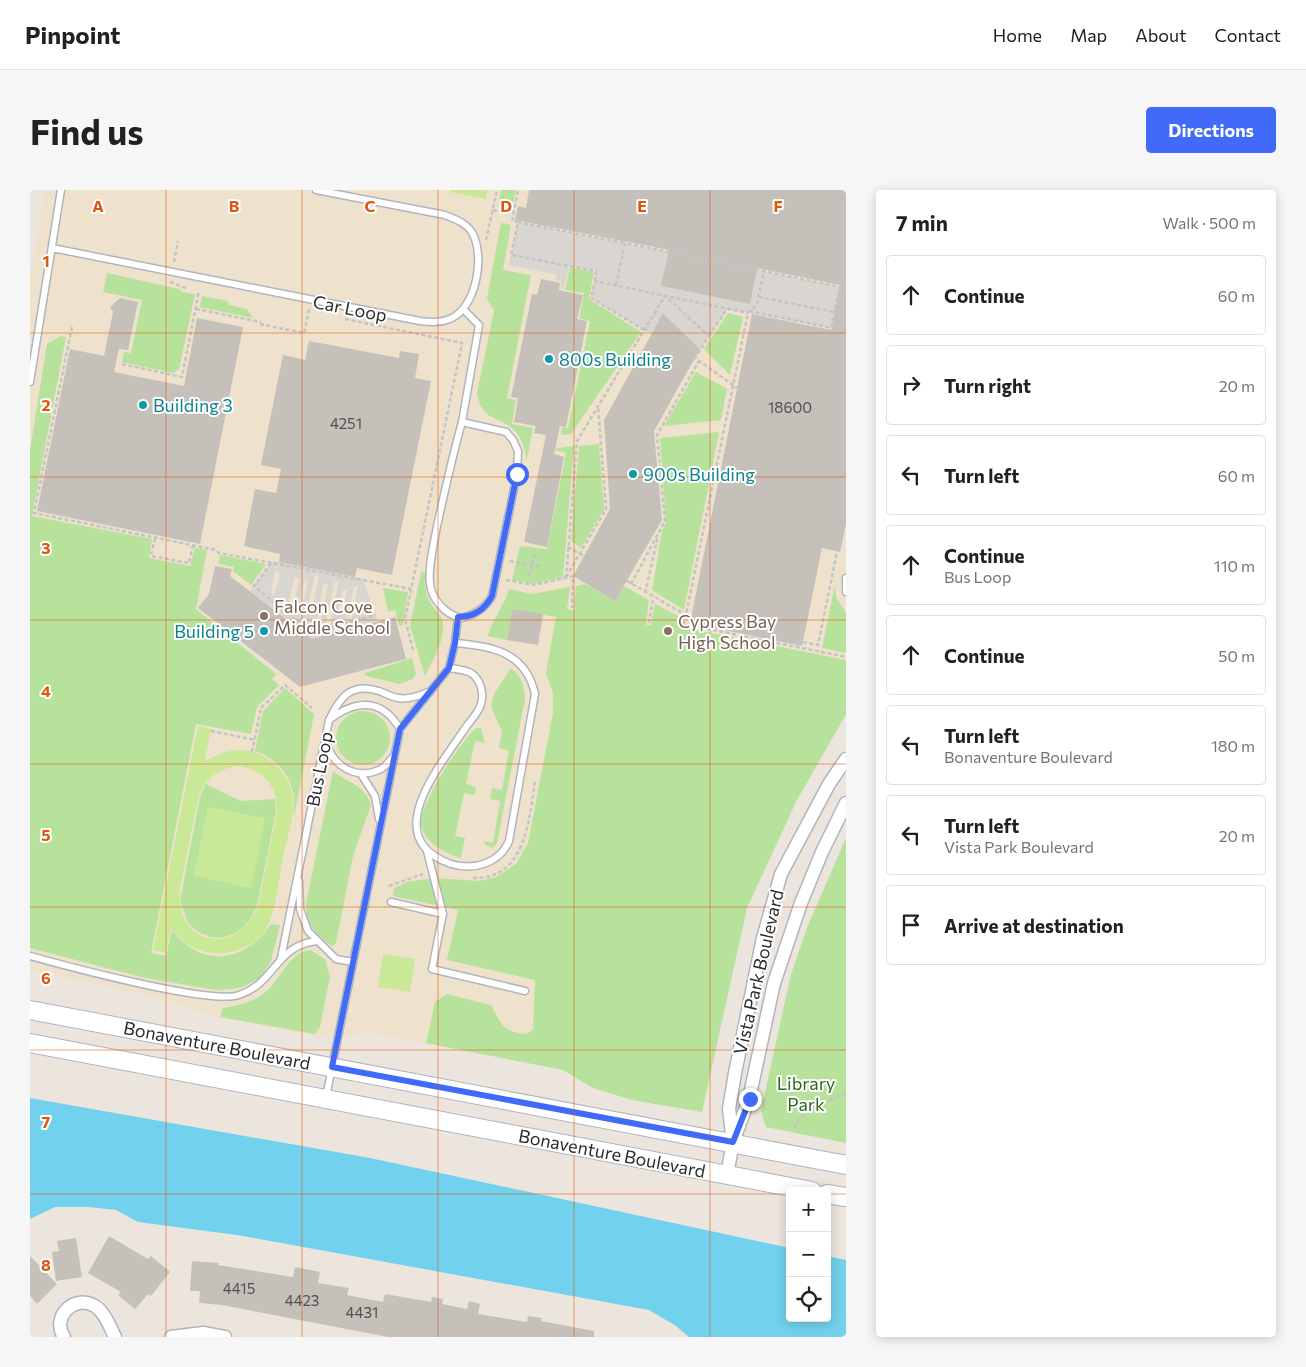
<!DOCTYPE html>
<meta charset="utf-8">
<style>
body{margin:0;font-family:Commissioner,sans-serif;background:#f6f6f6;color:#202124}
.controls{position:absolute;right:15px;bottom:15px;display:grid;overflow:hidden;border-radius:5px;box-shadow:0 2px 12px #0003}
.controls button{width:45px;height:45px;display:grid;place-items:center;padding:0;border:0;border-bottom:1px solid #e0e0e0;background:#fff;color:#202124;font:25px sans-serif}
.stop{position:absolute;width:15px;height:15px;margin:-11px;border:4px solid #406af7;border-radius:50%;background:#fff}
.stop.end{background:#406af7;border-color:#fff;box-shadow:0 1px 5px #0008}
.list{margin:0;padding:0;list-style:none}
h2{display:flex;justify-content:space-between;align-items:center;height:65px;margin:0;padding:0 20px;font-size:21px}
h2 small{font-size:16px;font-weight:400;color:#757577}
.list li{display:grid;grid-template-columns:32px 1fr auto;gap:15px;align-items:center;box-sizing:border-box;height:80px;margin:0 10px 10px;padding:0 10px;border:1px solid #e0e0e0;border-radius:5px}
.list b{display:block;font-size:19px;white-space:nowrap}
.list p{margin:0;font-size:16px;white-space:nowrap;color:#757577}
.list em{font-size:16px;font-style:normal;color:#757577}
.icon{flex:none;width:28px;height:28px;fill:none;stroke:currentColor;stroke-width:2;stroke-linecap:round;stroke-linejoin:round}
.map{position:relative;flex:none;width:816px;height:1147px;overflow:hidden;border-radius:5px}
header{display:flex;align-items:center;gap:30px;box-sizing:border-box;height:70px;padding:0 25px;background:#fff;border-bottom:1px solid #e0e0e0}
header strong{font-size:24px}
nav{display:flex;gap:28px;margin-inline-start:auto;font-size:18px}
.intro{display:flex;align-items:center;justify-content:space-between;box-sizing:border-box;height:120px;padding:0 30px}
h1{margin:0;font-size:35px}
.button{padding:12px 22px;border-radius:5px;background:#406af7;color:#fff;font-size:18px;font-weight:700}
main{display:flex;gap:30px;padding:0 30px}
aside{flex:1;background:#fff;border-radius:5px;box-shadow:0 2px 12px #0003}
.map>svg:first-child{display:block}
.education{fill:#eee2cd}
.green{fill:#b6e29b;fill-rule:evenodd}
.pitch{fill:#cae997;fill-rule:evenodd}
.plaza{fill:#d9d5d0;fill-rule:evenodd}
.water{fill:#72d1ec}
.building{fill:#c5c0b9}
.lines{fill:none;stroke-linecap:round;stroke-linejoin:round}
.service-casing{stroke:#b1b4be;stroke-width:9}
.minor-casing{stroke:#b1b4be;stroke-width:15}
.secondary-casing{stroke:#b1b4be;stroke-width:20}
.path{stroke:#c4c4c4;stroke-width:2.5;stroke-dasharray:4 2.5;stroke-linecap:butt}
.service{stroke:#fff;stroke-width:6}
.minor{stroke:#fff;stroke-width:12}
.secondary{stroke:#fff;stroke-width:18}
.route{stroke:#406af7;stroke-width:6}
.grid{fill:none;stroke:#df570e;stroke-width:1;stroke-opacity:0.55}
.culture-dot{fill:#0f9aa8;stroke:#fff;stroke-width:2}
.education-dot{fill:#8d6e63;stroke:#fff;stroke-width:2}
.labels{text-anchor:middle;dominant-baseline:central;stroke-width:4;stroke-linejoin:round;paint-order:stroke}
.number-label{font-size:15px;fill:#52504e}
.street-label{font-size:18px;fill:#2b2b2b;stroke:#fff}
.culture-label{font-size:18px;fill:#0d838f;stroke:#fff;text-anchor:start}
.education-label{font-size:18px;fill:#785e54;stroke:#fff;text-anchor:start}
.park-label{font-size:18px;fill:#2f671c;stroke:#fff}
.grid-label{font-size:16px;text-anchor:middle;font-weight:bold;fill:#df570e;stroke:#fff;stroke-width:4;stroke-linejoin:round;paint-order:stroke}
</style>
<header>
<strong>Pinpoint</strong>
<nav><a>Home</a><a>Map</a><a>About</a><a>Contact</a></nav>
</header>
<div class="intro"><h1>Find us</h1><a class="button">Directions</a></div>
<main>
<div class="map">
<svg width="816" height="1147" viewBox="0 0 816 1147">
<rect width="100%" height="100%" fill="#ece5dd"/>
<path class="education" d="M15 0H816V524L766 612 717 718 533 880 338 842 299 849 178 825 134 809 0 780V86Z"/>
<path class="green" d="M471 0H486L482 18 468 15Z
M471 33 481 35 473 80 501 85 477 208 486 210 482 234 503 238 497 269C494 258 492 248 484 240 469 226 451 231 447 203L464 121 457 108Z
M540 77 564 82 559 109 611 142 541 244 531 245 532 237 538 238 560 131 549 128 554 103 535 100Z
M77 83 149 99 152 102 165 104 149 179 143 183 92 172 94 162 101 163 112 110 73 102Z
M172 106 198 111 199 115 217 119 223 128 170 117Z
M698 123 713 127 700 185 674 159Z
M31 146 36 147 2 326 122 349 119 368 160 376 165 358 177 360 166 419 246 484 242 489 249 495 227 517 221 544 166 534 121 763 136 766 142 740C172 779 215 773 241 734L250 735 241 771 231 787 215 796 203 799 185 800 111 787 0 758V260L17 154Z
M666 182 697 199 691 230 634 236Z
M689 242 654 420 622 400 632 341 636 333 630 248Z
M569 254 574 319 551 358 541 351 549 256Z
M544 256 533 387 504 394 482 390 490 356 517 359 536 263 520 259Z
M190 365 236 374 221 395 203 381 204 377 188 374Z
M391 382 395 383C395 394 395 405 401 414 405 419 410 424 412 430 417 448 402 470 395 486L380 436Z
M555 394 585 411 594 396 619 410 616 435H621L625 414 652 428 651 437 816 470V524L766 612 717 718 672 922 602 910 563 898 533 880 396 853 405 812 417 804 461 815C471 834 474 843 497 844L503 839 505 790 417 770 428 720 363 706 364 698 377 692 404 688 449 691 466 687 486 674 498 653 523 523V503L516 483 526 427 482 419 477 450 458 446C462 429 474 417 479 399L502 404 540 397 537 419 544 421 546 396Z
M805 394 806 407 816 423V463L792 458Z
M353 398 378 402 373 435 369 436 365 420 358 422Z
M382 468 386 484 383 489 370 494 336 486 335 483Z
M481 478C492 486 494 496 495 509L467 653 462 658 456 655 453 651 463 653 470 611 460 609 462 598 472 600 479 561 469 558 472 542 461 517 464 504Z
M255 498 284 524 264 627C263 621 265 614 264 608 263 587 245 567 225 561L233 521Z
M306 548a27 27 0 1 1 54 0a27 27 0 1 1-54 0Z
M446 538H451L455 553 445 551 436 594 446 597 444 605 434 603 425 646 435 648 431 668C415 664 395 653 391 635 388 616 432 549 446 538Z
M303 581C318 593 335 595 341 615L323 666 306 753 302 756C286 744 276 734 276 714Z
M176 594 211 611 245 609 246 622 227 716 221 728 213 738 203 744 191 748 180 747 168 742 158 733 150 711 170 607ZM178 617 235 629 164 686Z
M816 648V953L736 937 731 921 761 784 778 735Z
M280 760 295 769 300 787 290 837 285 844 190 827 193 818C207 815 221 813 233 804 251 791 258 762 280 760Z"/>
<path class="pitch" d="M420 0H457L456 9 420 2Z
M168 536 181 539 175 571C186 566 194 561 207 560 232 558 260 581 263 607 265 626 257 648 253 667 249 688 247 713 239 733 227 761 190 770 164 758 155 754 148 745 141 738L136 763 123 760ZM210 576C236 581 247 597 247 622L228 717C205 769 143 754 150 698L169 605C178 587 189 578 210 576Z
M178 617 235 629 221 698 164 686Z
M353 764 385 769 380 802 348 797Z"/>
<path class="plaza" d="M488 32 810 97 801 138 698 119 670 159 634 123 621 144 561 108 566 81 539 76 534 99H530L531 92 526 90 527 85 479 75ZM637 69 691 81 685 107 631 96Z
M243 371 333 389 347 432 282 449 220 401ZM245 380 250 384 244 406 241 402ZM285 384 289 387 282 422 278 418ZM265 386 269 390 262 420 258 416ZM275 389 278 392 273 414 270 411ZM309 390 300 435 295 438 304 393ZM298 393 292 427 287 430 293 395ZM328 395 322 428 317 430 324 397ZM317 399 313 421 308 423 312 401Z"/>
<path class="water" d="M0 908 340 968 760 1058V1128H797V1066L816 1070V1147H659L646 1136 619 1120 207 1045 108 1032 86 1020 58 1017H25L0 1029Z"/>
<path class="building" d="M499 0H816V334L810 362 792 358 772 456 660 433 722 124 801 140 810 95 727 78 720 114 631 96 639 60 485 30 488 16 496 18Z
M511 89 530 93 529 100 553 105 547 129 557 131 536 237 530 236 524 264 534 267 517 357 494 352 516 245 504 243 506 236 484 232 488 208 481 207 502 104 507 105Z
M90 108 108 112 98 160 89 159 84 182 154 196 167 128 213 137 170 354 7 321 40 159 74 166 83 122 80 117Z
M633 123 670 159 624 241 632 330 585 411 543 386 580 319 574 230Z
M279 151 369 168 370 161 389 164 385 188 401 191 362 385 327 378 325 387 249 372 250 364 214 356 225 299 246 303 251 279 231 275 253 165 275 170Z
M185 376 202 379 200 386 282 449 365 427 376 469 270 497 168 418 179 404Z
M482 419 513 424 508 455 477 450Z
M79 1046 118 1069 121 1066 140 1082 121 1106 118 1104 105 1119 88 1105 91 1102 58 1083Z
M46 1048 52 1087 26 1091 22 1062 29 1061 27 1051Z
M0 1066 27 1094 7 1114 0 1106Z
M162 1071 189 1073 188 1075 263 1087 265 1077 290 1082 288 1093 319 1098 317 1105 353 1112 355 1104 401 1112 402 1107 413 1109 412 1114 437 1119 439 1111 450 1114 448 1124 497 1132 498 1126 512 1128 511 1131 564 1141V1147H358L192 1115 169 1113 170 1101H160Z"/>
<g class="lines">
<defs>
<path id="service" d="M22 58 390 131C400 132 410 133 420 129 447 118 456 63 441 41 435 32 424 29 415 25L286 0
M0 192 31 0
M432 232 476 242 483 250 488 261 487 284 462 406C455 419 445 425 431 428 416 425 401 409 400 393 398 375 404 354 407 336 415 301 422 267 432 232Z
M432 232 449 135 434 120
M816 388V402
M419 478C426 479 435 480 441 483 451 490 454 503 451 514 449 522 441 530 436 537 411 575 347 648 421 674 444 681 470 673 479 651L505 504C496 463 464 456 425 453
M370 539 419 478 425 453 428 427
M296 551C302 576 326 591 351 579 356 576 361 569 365 565
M331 584 345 606 349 629
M397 661 413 724
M269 691 270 719 278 741 306 769 323 772
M361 712 413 724 402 779 495 801
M0 766C36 776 181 815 209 805 246 793 246 754 288 751
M251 768 299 530C310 507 321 492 349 501 355 503 361 507 368 508 378 510 389 506 398 502
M296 907 370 539C351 507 325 510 299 530"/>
<path id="minor" d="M703 952 699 919 705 883 733 748 751 684 799 594 816 569
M697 985 703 952 719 909 744 793 771 713 792 662 816 613
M34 1147C21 1128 43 1105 63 1115 74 1120 80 1137 85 1147
M141 1147 173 1143 195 1147"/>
<path id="secondary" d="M0 820 816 975
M0 853 782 1001
M797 1004 816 1007"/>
</defs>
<use href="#service" class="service-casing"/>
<use href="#minor" class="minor-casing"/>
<use href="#secondary" class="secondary-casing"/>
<path class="path" d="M0 1V0
M463 20 484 24
M488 32 482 31 488 0
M456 50 467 0
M144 72 148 51
M565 91 566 81 481 65 488 32 595 53
M140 92 156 98
M586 95 595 53 734 81 727 115 718 123 654 434 816 467
M729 107 804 122
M166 119 231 132
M719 121 801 138 810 97 734 81
M315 129 432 153 375 429 383 460
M230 134 274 143 279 119
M42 137 4 323 186 360 189 363 381 399
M614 140 561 108 565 91 718 123
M679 146 697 119
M92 174 152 187 169 101
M125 348 121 366 159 373 163 355
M538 357 554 366
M480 371 511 376
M241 373 224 396 281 443 346 425
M499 386 504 365 509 367
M536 387 576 319 568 216
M536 388 547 251 635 106 679 146 665 168 707 198
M476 390 504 395 543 386 542 418
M597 391 656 425
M601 394 635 331 627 245 669 171
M615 403 628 346
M619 433 623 408
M773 452 788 455 807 362
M181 541 225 550
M222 562 231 518 255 495 282 518
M443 688C496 690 499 629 505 591
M359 696 393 684
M764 938C772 920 799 911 816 903"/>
<use href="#service" class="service"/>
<use href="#minor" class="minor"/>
<use href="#secondary" class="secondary"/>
</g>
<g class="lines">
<path class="route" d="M487 284 462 406C455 419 444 427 428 427L425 453 419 478 370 539 302 877 703 952 720 909"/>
</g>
<path class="grid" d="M136 0V1147M272 0V1147M408 0V1147M544 0V1147M680 0V1147M0 143H816M0 287H816M0 430H816M0 574H816M0 717H816M0 860H816M0 1004H760M797 1004H816"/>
<g class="culture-dot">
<circle cx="519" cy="169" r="5"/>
<circle cx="113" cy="215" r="5"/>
<circle cx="603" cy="284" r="5"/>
<circle cx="234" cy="441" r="5"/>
</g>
<g class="education-dot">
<circle cx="234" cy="426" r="5"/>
<circle cx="638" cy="441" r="5"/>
</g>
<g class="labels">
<g class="number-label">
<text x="760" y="217">18600</text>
<text x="316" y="233">4251</text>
<text x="209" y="1098">4415</text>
<text x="272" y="1110">4423</text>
<text x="332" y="1122">4431</text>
</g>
<g class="street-label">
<text transform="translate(320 118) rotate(11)">Car Loop</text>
<text transform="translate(289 579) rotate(-79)">Bus Loop</text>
<text transform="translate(728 782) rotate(-77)">Vista Park Boulevard</text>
<text transform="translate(187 855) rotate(11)">Bonaventure Boulevard</text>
<text transform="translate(582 963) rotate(11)">Bonaventure Boulevard</text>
</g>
<g class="culture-label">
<text x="529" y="169">800s Building</text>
<text x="123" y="215">Building 3</text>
<text x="613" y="284">900s Building</text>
<text x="224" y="441" text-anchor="end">Building 5</text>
</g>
<g class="education-label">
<text x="244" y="416">Falcon Cove<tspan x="244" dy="21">Middle School</tspan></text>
<text x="648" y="431">Cypress Bay<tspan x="648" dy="21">High School</tspan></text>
</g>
<g class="park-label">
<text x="776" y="893">Library<tspan x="776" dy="21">Park</tspan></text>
</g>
</g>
<g class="grid-label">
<text x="68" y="22">A</text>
<text x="204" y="22">B</text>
<text x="340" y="22">C</text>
<text x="476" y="22">D</text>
<text x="612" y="22">E</text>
<text x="748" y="22">F</text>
<text x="16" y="77">1</text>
<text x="16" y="221">2</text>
<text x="16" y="364">3</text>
<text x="16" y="507">4</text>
<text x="16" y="651">5</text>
<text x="16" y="794">6</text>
<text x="16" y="938">7</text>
<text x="16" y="1081">8</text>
</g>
</svg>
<div class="controls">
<button>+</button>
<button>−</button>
<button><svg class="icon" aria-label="locate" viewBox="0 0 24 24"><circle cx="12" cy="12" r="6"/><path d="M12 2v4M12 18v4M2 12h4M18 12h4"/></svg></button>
</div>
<div class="stop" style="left:487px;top:284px"></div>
<div class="stop end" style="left:720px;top:909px"></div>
</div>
<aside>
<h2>7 min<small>Walk · 500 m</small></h2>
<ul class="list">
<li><svg class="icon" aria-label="ahead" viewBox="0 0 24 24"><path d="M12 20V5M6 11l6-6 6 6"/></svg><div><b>Continue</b></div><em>60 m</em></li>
<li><svg class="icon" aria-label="right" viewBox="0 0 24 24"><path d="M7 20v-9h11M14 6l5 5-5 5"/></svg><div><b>Turn right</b></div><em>20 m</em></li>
<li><svg class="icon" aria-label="left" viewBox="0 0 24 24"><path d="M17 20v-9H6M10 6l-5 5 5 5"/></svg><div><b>Turn left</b></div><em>60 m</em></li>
<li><svg class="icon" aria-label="ahead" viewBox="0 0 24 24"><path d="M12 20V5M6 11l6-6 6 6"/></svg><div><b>Continue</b><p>Bus Loop</p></div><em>110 m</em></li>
<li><svg class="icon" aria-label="ahead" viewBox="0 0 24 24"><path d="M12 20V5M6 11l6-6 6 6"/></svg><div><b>Continue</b></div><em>50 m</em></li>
<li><svg class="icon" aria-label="left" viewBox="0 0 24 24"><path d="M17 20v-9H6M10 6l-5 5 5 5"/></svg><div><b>Turn left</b><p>Bonaventure Boulevard</p></div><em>180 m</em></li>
<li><svg class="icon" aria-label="left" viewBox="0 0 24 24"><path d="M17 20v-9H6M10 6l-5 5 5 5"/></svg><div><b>Turn left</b><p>Vista Park Boulevard</p></div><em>20 m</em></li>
<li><svg class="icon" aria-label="arrive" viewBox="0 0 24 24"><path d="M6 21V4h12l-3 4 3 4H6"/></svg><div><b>Arrive at destination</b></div></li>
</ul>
</aside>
</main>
